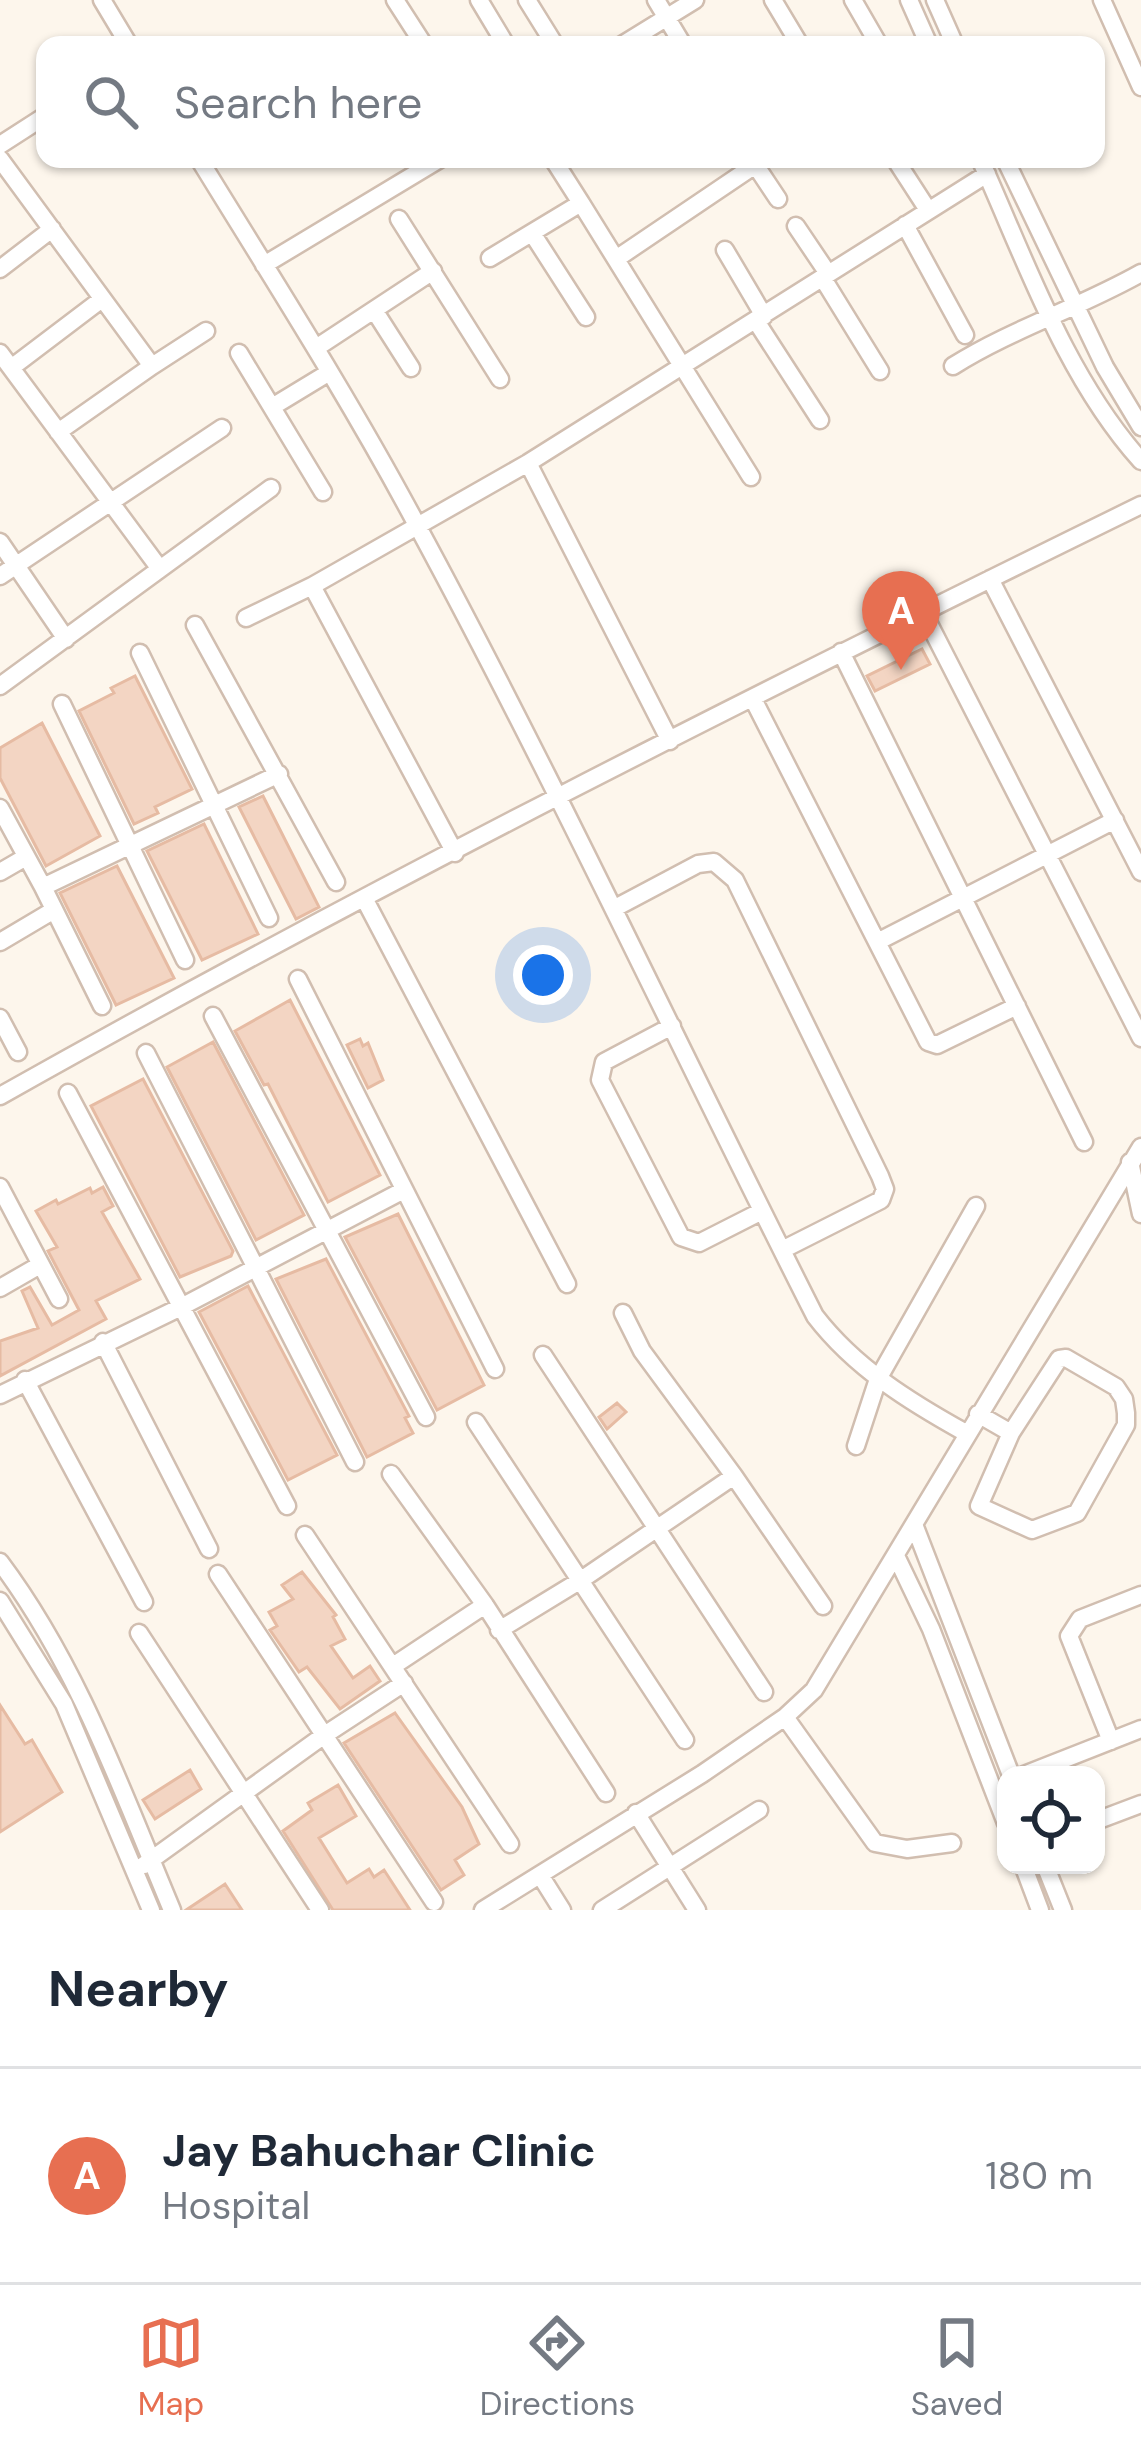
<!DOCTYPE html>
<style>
body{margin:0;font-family:"DM Sans",sans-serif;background:#f2f2f3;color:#1f2937}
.controls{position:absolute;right:36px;bottom:36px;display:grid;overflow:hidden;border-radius:24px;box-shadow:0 3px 9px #0004}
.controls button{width:108px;height:108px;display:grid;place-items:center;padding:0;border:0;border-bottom:3px solid #e0e1e3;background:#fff;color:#1f2937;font:60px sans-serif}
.you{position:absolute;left:543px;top:975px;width:42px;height:42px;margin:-30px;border:9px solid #fff;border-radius:50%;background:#1a73e8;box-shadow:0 0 0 18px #1a73e833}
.badge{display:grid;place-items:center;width:78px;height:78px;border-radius:50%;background:#e76f51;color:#fff;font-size:39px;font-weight:700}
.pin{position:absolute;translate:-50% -99px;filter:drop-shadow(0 3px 6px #0008)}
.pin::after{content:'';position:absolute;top:63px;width:42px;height:36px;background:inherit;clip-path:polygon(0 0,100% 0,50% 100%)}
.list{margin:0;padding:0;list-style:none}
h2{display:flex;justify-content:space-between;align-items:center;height:156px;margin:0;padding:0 48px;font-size:51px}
h2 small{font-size:39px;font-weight:400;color:#747a83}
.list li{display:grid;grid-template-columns:78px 1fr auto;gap:36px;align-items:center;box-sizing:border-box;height:216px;padding:0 48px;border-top:3px solid #e0e1e3}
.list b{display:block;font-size:45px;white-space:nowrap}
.list p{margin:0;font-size:39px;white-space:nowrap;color:#747a83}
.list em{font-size:39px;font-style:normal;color:#747a83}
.icon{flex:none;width:66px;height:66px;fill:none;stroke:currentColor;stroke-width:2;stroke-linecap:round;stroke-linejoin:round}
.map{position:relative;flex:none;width:1141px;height:1910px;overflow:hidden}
.search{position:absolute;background:#fff;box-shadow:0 3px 9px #0004;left:36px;right:36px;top:36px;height:132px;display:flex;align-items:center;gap:30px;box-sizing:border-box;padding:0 42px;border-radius:24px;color:#747a83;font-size:45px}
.sheet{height:372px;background:#fff}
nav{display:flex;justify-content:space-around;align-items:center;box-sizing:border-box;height:168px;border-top:3px solid #e0e1e3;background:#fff;font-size:33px;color:#747a83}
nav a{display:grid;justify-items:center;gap:6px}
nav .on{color:#e76f51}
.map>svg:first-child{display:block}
.building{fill:#f3d5c3;stroke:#e6bba3;stroke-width:3}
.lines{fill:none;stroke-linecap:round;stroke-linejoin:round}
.minor-casing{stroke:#d1beb0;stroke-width:21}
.minor{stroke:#fff;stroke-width:16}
</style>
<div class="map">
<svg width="1141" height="1910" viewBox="0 0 1141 1910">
<rect width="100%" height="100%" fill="#fdf6ec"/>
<path class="building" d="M922 649 930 664 875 691 867 676Z
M135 676 192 789 155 807 158 813 134 824 79 711 114 693 111 688Z
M42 723 100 836 46 866 0 778V748Z
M263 796 319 907 296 919 239 807Z
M204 824 258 934 202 960 147 851Z
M117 866 174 978 116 1005 60 893Z
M290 1000 380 1175 328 1202 268 1084 264 1085 235 1031Z
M360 1039 363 1046 368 1043 383 1080 368 1088 347 1045Z
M213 1042 304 1215 256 1240 167 1067Z
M143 1079 233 1251 231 1256 180 1277 91 1106Z
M103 1187 113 1206 102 1212 140 1279 96 1301 106 1319 0 1376V1341L38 1328 22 1291 30 1287 52 1325 79 1310 48 1251 57 1247 36 1211 56 1200 58 1204 90 1188 92 1193Z
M398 1214 484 1385 437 1410 345 1237Z
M326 1259 409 1416 405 1418 413 1433 367 1457 276 1279Z
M248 1286 337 1455 288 1480 199 1312Z
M617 1403 626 1412 607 1429 599 1417Z
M302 1572 336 1615 333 1617 345 1639 331 1646 353 1678 370 1666 380 1681 340 1709 307 1667 299 1672 270 1630 277 1626 269 1612 293 1599 282 1585Z
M0 1705 25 1744 32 1740 62 1792 0 1832Z
M395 1713 462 1807 479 1844 455 1860 464 1875 441 1890 344 1743Z
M190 1770 201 1789 155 1819 143 1800Z
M338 1785 356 1816 319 1838 347 1883 369 1869 374 1877 384 1870 410 1910H333L283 1831 312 1810 308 1803Z
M225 1884 242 1910H186Z"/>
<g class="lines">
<defs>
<path id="minor" d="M102 0 129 45
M395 0 424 45
M479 0 506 45
M527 0 555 45
M656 0 683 45
M773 0 800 45
M853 0 879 45
M909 0 929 45
M935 0 955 45
M1102 0 1141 87
M622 45 695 0
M0 145 45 116
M0 159 152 366 58 432
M199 159C274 281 351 401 418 527 558 786 682 1054 815 1316 855 1368 910 1402 966 1433
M553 159 581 203
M895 159 928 210
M980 159C1026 261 1065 376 1141 461
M1005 159 1105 367 1141 427
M752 160 778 199
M399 219 500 379
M905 225 965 335
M796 226 827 272
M532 233 586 317
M725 250 764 316
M490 258 581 203 751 477
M616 259 764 159
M264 265 440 159
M0 269 52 229
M822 277 880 371
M374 310 411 368
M756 321 820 420
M316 348 433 271
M0 353 160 569 0 686
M239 353 323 492
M152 366 206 331
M953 366C1012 329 1079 308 1141 273
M11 368 102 299
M272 407 328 373
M528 463 987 174
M0 542 66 639
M160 569 271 488
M0 576 222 428
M990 579 1141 872
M923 612 1141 1038
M246 618 312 586
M195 625 336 882
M841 652 1084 1142
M140 653 269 918
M753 699 928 1042 937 1045 1017 1006
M62 704 185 960
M0 808 43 887
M455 853 312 586 528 463 670 741
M0 872 26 857
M365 900 567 1284
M615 908 698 864 714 862 735 880 880 1176 885 1189 881 1200 782 1250
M0 942 54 910
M877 942 1115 820
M298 979 495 1369
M102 1006 43 887 279 774
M213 1016 426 1417
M0 1018 18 1052
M672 1026 604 1062 600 1080 681 1237 699 1243 762 1211
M146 1053 355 1462
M68 1093 287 1506
M0 1096C373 886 757 693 1141 505
M1130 1162 1141 1214
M0 1187 59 1299
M0 1288 40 1265
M623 1313 642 1351 734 1476 823 1606
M103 1342 209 1549
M543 1355 764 1692
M25 1380 144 1602
M0 1395 181 1307 402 1191
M978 1414 1011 1433 1059 1359 1066 1358 1116 1387 1124 1399 1126 1413V1425L1077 1513 1032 1530 979 1506 1011 1433
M476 1422 685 1740
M856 1446 878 1379 976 1206
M391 1474 485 1605 606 1793
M915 1527 1011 1775
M305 1535 510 1844
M897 1558 931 1629 1006 1823
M0 1562C78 1666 122 1791 172 1910
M218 1574 434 1902
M0 1601 64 1704 151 1910
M499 1630 581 1580 734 1476
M139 1633 320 1910
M393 1666 485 1605
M785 1717 875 1843 907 1849 952 1843
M1111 1741 1069 1636 1080 1619 1141 1595
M1024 1775 1141 1729
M636 1813 697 1910
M1096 1821 1141 1804
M144 1865 323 1736 404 1683
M1023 1865 1040 1910
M1045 1865 1063 1910
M540 1875 562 1910
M483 1910 702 1774 785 1717 814 1690 1141 1147
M602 1910 759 1810"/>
</defs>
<use href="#minor" class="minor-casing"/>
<use href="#minor" class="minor"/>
</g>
</svg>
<div class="controls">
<button><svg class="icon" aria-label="locate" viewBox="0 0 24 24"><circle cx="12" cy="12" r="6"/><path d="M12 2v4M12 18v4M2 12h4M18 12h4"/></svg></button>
</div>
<div class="you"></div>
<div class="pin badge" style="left:901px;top:670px">A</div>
<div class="search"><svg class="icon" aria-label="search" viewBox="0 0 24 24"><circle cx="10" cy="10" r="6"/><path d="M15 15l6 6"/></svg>Search here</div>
</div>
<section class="sheet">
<h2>Nearby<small></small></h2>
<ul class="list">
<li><span class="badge">A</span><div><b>Jay Bahuchar Clinic</b><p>Hospital</p></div><em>180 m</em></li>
</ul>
</section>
<nav>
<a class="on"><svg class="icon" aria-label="map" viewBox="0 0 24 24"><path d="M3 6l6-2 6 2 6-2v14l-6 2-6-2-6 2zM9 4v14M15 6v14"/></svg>Map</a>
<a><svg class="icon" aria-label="directions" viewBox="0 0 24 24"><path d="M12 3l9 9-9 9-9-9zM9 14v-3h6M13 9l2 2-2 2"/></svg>Directions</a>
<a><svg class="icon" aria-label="saved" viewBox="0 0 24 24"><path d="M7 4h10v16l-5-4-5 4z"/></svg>Saved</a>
</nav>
